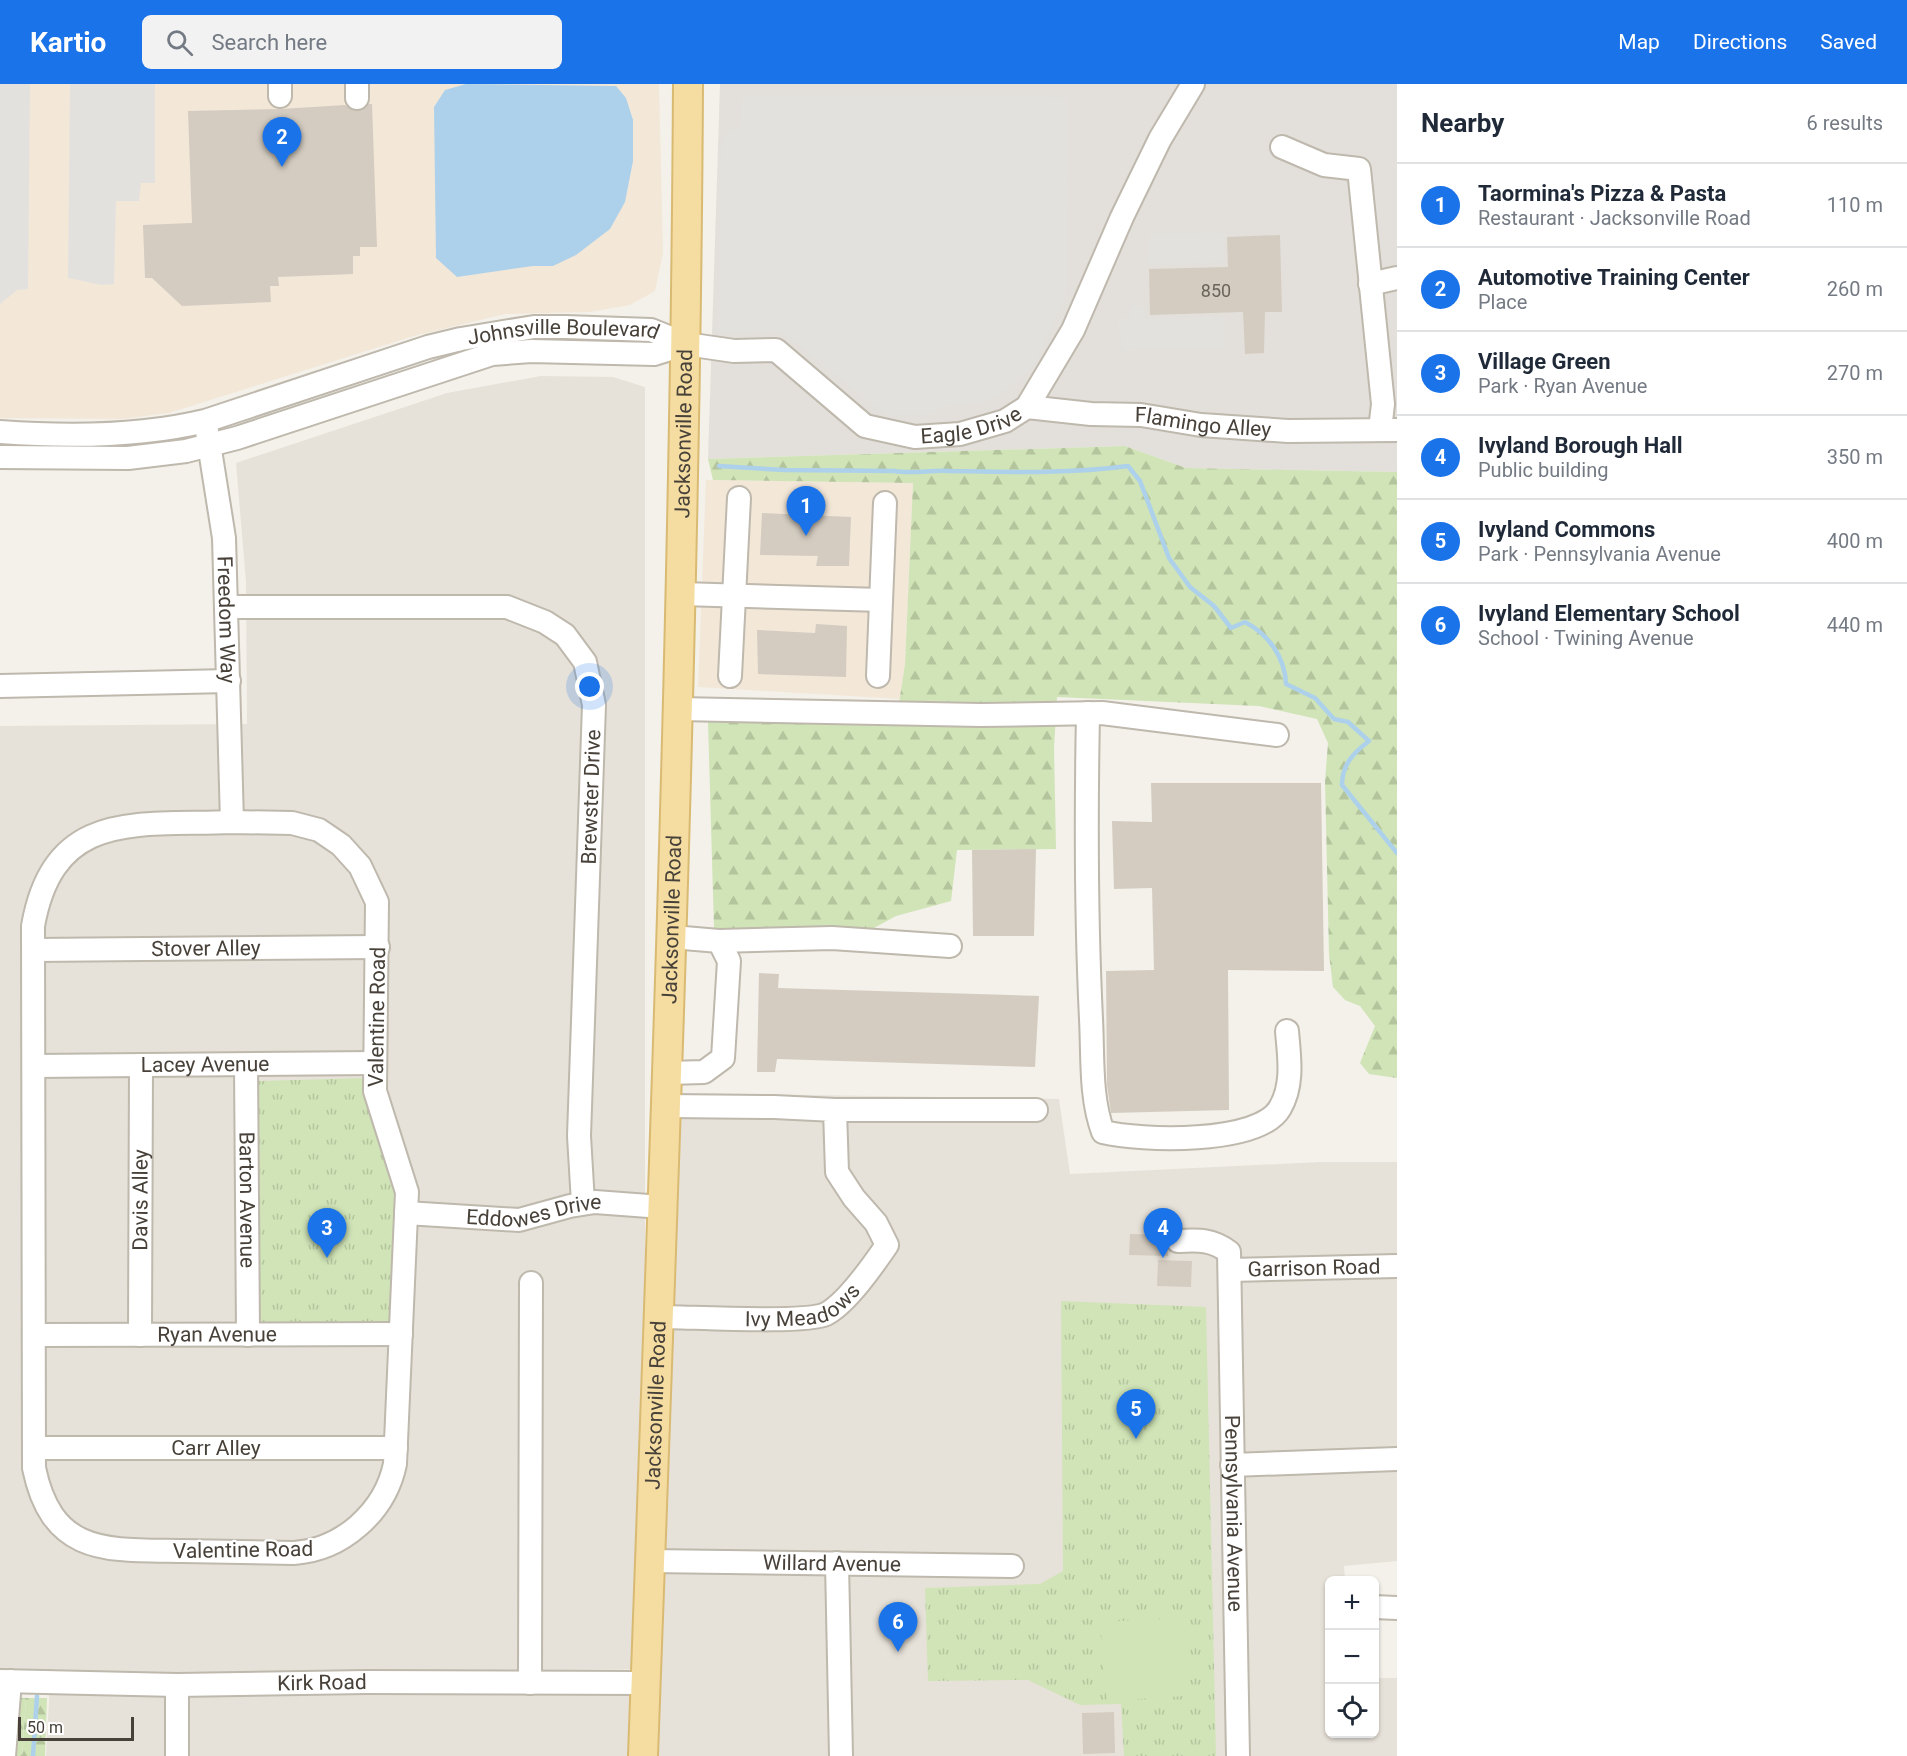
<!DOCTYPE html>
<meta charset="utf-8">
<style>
body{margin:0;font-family:Roboto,sans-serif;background:#f2f2f3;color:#1f2937}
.controls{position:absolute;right:18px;bottom:18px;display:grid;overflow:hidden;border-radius:9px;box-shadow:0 2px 4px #0004}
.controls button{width:54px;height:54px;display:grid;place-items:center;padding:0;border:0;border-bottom:2px solid #e0e1e3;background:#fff;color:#1f2937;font:30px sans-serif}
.scale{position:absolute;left:18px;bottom:15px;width:116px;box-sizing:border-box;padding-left:6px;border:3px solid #474139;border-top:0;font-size:16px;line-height:21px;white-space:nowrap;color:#474139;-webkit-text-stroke:4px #fff;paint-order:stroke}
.you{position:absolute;left:590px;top:603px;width:21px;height:21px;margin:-15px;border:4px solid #fff;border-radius:50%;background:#1a73e8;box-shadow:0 0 0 9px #1a73e833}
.badge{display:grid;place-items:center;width:39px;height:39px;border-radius:50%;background:#1a73e8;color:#fff;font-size:20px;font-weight:700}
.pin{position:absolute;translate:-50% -50px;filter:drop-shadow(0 2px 3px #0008)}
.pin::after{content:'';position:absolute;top:32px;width:21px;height:18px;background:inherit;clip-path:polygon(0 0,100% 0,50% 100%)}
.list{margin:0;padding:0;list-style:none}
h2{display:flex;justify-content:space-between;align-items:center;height:78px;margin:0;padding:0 24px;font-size:26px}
h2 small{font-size:20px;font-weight:400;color:#747a83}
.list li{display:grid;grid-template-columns:39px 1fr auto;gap:18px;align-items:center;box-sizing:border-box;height:84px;padding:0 24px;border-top:2px solid #e0e1e3}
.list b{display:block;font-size:22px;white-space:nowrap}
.list p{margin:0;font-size:20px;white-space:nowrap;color:#747a83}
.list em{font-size:20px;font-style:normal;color:#747a83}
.icon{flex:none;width:33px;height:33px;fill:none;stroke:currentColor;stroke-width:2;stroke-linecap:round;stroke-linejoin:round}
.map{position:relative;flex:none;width:1397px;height:1672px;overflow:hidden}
header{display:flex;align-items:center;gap:36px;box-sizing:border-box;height:84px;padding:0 30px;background:#1a73e8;color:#fff}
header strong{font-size:28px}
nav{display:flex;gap:33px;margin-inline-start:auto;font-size:21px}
.search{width:420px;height:54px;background:#f2f2f3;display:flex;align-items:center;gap:15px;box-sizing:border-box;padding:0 21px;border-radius:9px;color:#747a83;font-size:22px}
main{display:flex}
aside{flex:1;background:#fff}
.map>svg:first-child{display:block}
.residential{fill:#e7e2d9}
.commercial{fill:#f3e7d8}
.industrial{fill:#e3e0db}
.forest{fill:url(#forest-firs)}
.park{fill:url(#park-tufts)}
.pitch{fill:#d0e4b7}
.parking{fill:#e3e1de}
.water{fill:#add1ea}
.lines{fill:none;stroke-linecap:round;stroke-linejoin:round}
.stream{stroke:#add1ea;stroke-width:4.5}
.building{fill:#d4ccc1}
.minor-casing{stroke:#beb8ad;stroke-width:26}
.major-casing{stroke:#d9ba72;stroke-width:32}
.minor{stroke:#fff;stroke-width:22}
.major{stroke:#f5dda2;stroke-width:28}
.labels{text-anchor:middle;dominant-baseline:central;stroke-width:4.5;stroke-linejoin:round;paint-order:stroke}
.number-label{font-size:18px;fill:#6a645b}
.street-label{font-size:21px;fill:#474139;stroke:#fff}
</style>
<header>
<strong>Kartio</strong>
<div class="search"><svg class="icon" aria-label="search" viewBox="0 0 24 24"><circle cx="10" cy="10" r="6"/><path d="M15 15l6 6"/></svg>Search here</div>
<nav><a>Map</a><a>Directions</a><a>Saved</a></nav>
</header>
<main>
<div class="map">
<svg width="1397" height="1672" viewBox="0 0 1397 1672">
<defs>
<pattern id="forest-firs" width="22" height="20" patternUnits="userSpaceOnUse" patternTransform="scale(1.5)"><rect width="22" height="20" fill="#d0e4b7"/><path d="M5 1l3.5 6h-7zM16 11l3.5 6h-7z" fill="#b4c59e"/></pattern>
<pattern id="park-tufts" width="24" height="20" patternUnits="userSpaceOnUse" patternTransform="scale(1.5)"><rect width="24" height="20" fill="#d0e4b7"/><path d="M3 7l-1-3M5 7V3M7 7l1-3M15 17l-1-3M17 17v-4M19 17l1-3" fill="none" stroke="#b4c59e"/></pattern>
</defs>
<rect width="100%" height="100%" fill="#f3f1ea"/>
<path class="residential" d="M541 292 613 293 645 303V1298L635 1585 0 1594V642L247 640 246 498 236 379 447 309Z
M677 1009 1059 1015 1070 1090 1320 1078H1397V1477L1344 1482 1345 1496H1330V1650H1374L1375 1594H1397V1672H655L667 1391Z
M50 1598 645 1599 642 1672H46Z"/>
<path class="commercial" d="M0 0H659L663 169 655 207 630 221 590 228 505 230 414 252 169 329 122 335 0 334Z
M706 396 913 399 905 580 900 615 698 603Z"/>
<path class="industrial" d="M720 0H1397V388L1186 384 1125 362 708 375Z"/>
<path class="forest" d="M1125 362 1186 384 1397 388V994L1369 990 1360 979 1375 942 1360 922 1345 916 1333 903 1329 870 1325 697 1328 659 1317 635 1259 622 1057 613 1054 664 1056 765 957 766 951 817 896 832 848 858 737 848 714 844 708 638 896 639 905 580 913 399 713 396 708 375Z
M26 1614H47L45 1672H22Z"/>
<path class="park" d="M364 994 377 1053 398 1109 391 1242 260 1240 259 997Z
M1061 1217 1206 1223 1216 1672H1124L1121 1620 1080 1621 1028 1596 928 1597 925 1504 1040 1500 1063 1487Z
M0 1613 26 1614 22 1672H0Z"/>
<path class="pitch" d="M1184 1534V1612L1107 1617 1100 1538Z"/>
<path class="parking" d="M0 0H30L28 205 17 206 0 220Z
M70 0H155V99H141L139 117H116L114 200 102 201 68 194Z
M983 11 1067 14 1066 210 1037 275 1026 289 997 313 979 319 937 323 936 330 886 331 781 247 718 249 721 57 729 46 741 45 743 12Z
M1225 149 1223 178 1148 180 1150 150Z
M1131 222H1144V234L1224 233V264L1123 266 1118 235 1130 234Z"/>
<path class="water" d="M466 0 616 2 626 14 633 36V77L625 118 610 145 576 171 553 182H533L457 193 436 174 434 23 445 6Z"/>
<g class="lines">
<path class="stream" d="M719 382 784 386 894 387C913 390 930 386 949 387 1008 388 1069 390 1128 382L1140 397 1169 474 1190 503 1214 522 1231 544 1245 538C1268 550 1285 573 1286 600L1315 614 1334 635 1348 638 1369 657C1353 669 1342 681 1342 701L1397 769
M33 1672 37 1612"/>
</g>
<path class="building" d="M369 20H372L377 163H360V172H353V190L278 193 279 202H270L271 218 182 222 152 194H145L143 141 192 139 188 27 281 25 345 21 358 27Z
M1280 151 1282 228H1265L1264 269 1245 270 1243 228 1150 231 1149 185 1228 183 1227 153Z
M762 429 851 433 849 482H816L818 472 760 471Z
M816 540 847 542 846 593 758 590 757 546 815 549Z
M1151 699H1321L1324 887 1228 886 1229 1026 1111 1029 1107 1001 1106 887 1154 886 1152 804 1114 805 1112 737 1152 738Z
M1036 765 1034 852H973L972 766Z
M759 889 779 890 778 904 1039 912 1035 983 777 975 775 988H757Z
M1130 1150 1166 1151 1168 1172 1129 1171Z
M1158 1176 1192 1177 1191 1203 1157 1202Z
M1114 1628 1115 1669 1083 1670 1082 1629Z"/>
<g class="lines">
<defs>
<g id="minor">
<path d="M280 0V12"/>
<path d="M357 0V14"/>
<path d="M1282 63 1324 81 1359 85 1383 320 1380 346"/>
<path d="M1370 200 1397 194"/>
<path id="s1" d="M1027 323 1091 330 1141 331 1201 341 1288 347 1397 346"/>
<path id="s2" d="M207 347 224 454 232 738"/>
<path id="s3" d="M0 348C68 353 139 353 205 337L428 263 461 255 534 243H565L651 246 686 260 734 267 776 266 865 342 915 353 960 350 1005 337 1027 323 1073 246 1122 133 1160 55 1193 0"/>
<path d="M0 373 128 374 186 367 237 354 492 270 531 267 654 270 686 260"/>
<path d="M682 510 881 516"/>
<path d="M227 523H507L545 538 565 551 585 578 594 621 579 1052 583 1119"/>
<path d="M730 592 739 414"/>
<path d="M878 592 885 419"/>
<path d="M0 602 229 597"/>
<path d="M679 625 981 631 1102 629 1277 651"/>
<path d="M1088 629C1086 731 1086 833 1091 935 1093 972 1090 1013 1103 1048 1140 1057 1259 1061 1280 1024 1294 1000 1289 972 1287 947"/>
<path d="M232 738 292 739 319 746 341 761 360 782 377 818 375 1007 407 1108 395 1380C385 1428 342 1466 294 1469 255 1468 217 1468 179 1467 106 1466 52 1471 34 1384L33 842C54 724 138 742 232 738Z"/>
<path d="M719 857 832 854 950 862"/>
<path id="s4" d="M34 866 378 863"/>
<path id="s5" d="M246 981 248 1251"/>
<path id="s6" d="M34 982 375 979"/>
<path d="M668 989 704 988 723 974 729 877 719 857 672 853"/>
<path d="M835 1026H1036"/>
<path id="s7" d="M406 1129 519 1136 570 1122 595 1118 662 1123"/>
<path id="s8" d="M1178 1157C1198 1156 1212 1155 1229 1168L1238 1672"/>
<path id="s9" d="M1230 1186 1397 1182"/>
<path id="s10" d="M660 1233C691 1233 805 1240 826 1230 847 1219 874 1180 887 1161L876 1139 854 1114 837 1088 835 1026 774 1023 667 1022"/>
<path id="s11" d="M34 1251 401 1250"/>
<path id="s12" d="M140 1251 141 981"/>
<path id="s13" d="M34 1364H396"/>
<path d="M1232 1381 1397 1375"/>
<path id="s14" d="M650 1477 1012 1482"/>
<path d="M837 1479 841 1672"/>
<path d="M1374 1523 1397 1524"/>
<path id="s15" d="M0 1597 177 1601 367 1598 645 1599"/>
<path d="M530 1599 531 1199"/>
<path d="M4 1672 10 1597"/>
<path d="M177 1672V1601"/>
</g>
<g id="major">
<path id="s16" d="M643 1672C663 1115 685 558 688 0"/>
</g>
</defs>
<use href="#minor" class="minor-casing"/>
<use href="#major" class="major-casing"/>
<use href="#minor" class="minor"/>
<use href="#major" class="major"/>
</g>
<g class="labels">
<g class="number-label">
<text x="1216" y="206">850</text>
</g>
<g class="street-label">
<text stroke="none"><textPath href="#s3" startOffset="578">Johnsville Boulevard</textPath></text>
<text stroke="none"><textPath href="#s3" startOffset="1020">Eagle Drive</textPath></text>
<text stroke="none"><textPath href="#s1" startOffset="177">Flamingo Alley</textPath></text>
<text stroke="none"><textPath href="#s16" startOffset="1323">Jacksonville Road</textPath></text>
<text stroke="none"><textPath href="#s2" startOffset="190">Freedom Way</textPath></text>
<text transform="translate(591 713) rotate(-88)">Brewster Drive</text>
<text stroke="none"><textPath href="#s16" startOffset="837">Jacksonville Road</textPath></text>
<text stroke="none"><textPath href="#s4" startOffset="172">Stover Alley</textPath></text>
<text transform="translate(377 933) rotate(-89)">Valentine Road</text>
<text stroke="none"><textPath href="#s6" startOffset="171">Lacey Avenue</textPath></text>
<text stroke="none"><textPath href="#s12" startOffset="135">Davis Alley</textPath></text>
<text stroke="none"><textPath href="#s5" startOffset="135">Barton Avenue</textPath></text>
<text stroke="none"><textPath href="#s7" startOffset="129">Eddowes Drive</textPath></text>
<text stroke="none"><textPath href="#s9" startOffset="84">Garrison Road</textPath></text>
<text stroke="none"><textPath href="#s10" startOffset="146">Ivy Meadows</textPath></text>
<text stroke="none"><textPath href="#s11" startOffset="183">Ryan Avenue</textPath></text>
<text stroke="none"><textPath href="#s16" startOffset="351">Jacksonville Road</textPath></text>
<text stroke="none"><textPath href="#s13" startOffset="182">Carr Alley</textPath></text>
<text stroke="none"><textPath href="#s8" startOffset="315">Pennsylvania Avenue</textPath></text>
<text transform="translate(243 1466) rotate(-1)">Valentine Road</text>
<text stroke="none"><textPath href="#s14" startOffset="182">Willard Avenue</textPath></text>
<text stroke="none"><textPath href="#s15" startOffset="322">Kirk Road</textPath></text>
</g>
</g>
</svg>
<div class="controls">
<button>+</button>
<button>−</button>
<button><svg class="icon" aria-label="locate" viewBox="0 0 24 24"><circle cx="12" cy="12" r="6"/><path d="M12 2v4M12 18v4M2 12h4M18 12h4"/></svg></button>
</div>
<div class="scale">50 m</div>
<div class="you"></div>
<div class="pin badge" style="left:806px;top:452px">1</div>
<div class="pin badge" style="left:282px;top:83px">2</div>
<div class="pin badge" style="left:327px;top:1174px">3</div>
<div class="pin badge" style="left:1163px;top:1174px">4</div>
<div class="pin badge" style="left:1136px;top:1355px">5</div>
<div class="pin badge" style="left:898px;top:1568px">6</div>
</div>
<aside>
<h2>Nearby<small>6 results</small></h2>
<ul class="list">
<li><span class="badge">1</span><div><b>Taormina's Pizza &amp; Pasta</b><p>Restaurant · Jacksonville Road</p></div><em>110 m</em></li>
<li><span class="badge">2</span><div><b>Automotive Training Center</b><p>Place</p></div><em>260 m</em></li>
<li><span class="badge">3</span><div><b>Village Green</b><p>Park · Ryan Avenue</p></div><em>270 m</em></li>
<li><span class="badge">4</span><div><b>Ivyland Borough Hall</b><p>Public building</p></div><em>350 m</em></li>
<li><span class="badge">5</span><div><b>Ivyland Commons</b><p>Park · Pennsylvania Avenue</p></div><em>400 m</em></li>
<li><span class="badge">6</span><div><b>Ivyland Elementary School</b><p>School · Twining Avenue</p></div><em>440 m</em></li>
</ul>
</aside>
</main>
